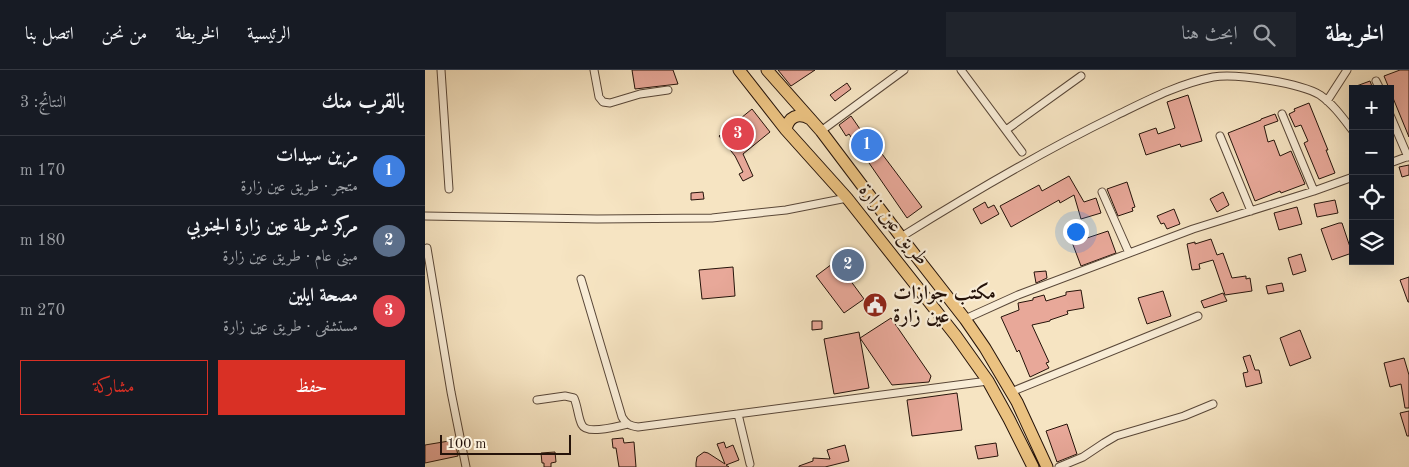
<!DOCTYPE html>
<html lang="ar">
<meta charset="utf-8">
<style>
body{margin:0;font-family:"Old Standard TT",Amiri,serif;background:#20242c;color:#f1f3f6;direction:rtl}
.controls{position:absolute;right:15px;top:15px;display:grid;overflow:hidden;border-radius:0px;box-shadow:0 5px 20px #0002}
.controls button{width:45px;height:45px;display:grid;place-items:center;padding:0;border:0;border-bottom:1px solid #363941;background:#171b24;color:#f1f3f6;font:25px sans-serif}
.scale{position:absolute;left:15px;bottom:12px;width:131px;box-sizing:border-box;padding-left:5px;border:2px solid #25130a;border-top:0;font-size:14px;line-height:18px;white-space:nowrap;color:#25130a;-webkit-text-stroke:4px #f9edd7;paint-order:stroke}
.you{position:absolute;left:650px;top:161px;width:18px;height:18px;margin:-12px;border:4px solid #fff;border-radius:50%;background:#1a73e8;box-shadow:0 0 0 8px #1a73e833}
.badge{display:grid;place-items:center;width:32px;height:32px;border-radius:50%;background:#d93025;color:#fff;font-size:16px;font-weight:700}
.pin{position:absolute;translate:-50% -50%;border:2px solid #fff;box-shadow:0 1px 5px #0006}
.list{margin:0;padding:0;list-style:none}
h2{display:flex;justify-content:space-between;align-items:center;height:65px;margin:0;padding:0 20px;font-size:21px}
h2 small{font-size:16px;font-weight:400;color:#9ea1a6}
.list li{display:grid;grid-template-columns:32px 1fr auto;gap:15px;align-items:center;box-sizing:border-box;height:70px;padding:0 20px;border-top:1px solid #363941}
.list b{display:block;font-size:19px;white-space:nowrap}
.list p{margin:0;font-size:16px;white-space:nowrap;color:#9ea1a6}
.list em{font-size:16px;font-style:normal;color:#9ea1a6}
.actions{display:flex;gap:10px;padding:15px 20px}
.actions a{flex:1;padding:11px 0;border:1px solid #d93025;border-radius:0px;text-align:center;font-size:18px;color:#d93025}
.actions .main{background:#d93025;color:#fff}
.icon{flex:none;width:28px;height:28px;fill:none;stroke:currentColor;stroke-width:2;stroke-linecap:round;stroke-linejoin:round}
.map{position:relative;flex:none;width:984px;height:397px;overflow:hidden;direction:ltr}
header{display:flex;align-items:center;gap:30px;box-sizing:border-box;height:70px;padding:0 25px;background:#171b24;border-bottom:1px solid #363941}
header strong{font-size:24px}
nav{display:flex;gap:28px;margin-inline-start:auto;font-size:18px}
.search{width:350px;height:45px;background:#20242c;display:flex;align-items:center;gap:12px;box-sizing:border-box;padding:0 18px;border-radius:0px;color:#9ea1a6;font-size:19px}
main{display:flex}
aside{flex:1;background:#171b24}
.map>svg:first-child{display:block}
.building{fill:#e8a899;stroke:#25130a}
.lines{fill:none;stroke-linecap:round;stroke-linejoin:round}
.street-casing{stroke:#594738;stroke-width:9}
.primary-casing{stroke:#25130a;stroke-width:13}
.street{stroke:#f9edd7;stroke-width:7}
.primary{stroke:#ebc281;stroke-width:11}
.labels{text-anchor:middle;dominant-baseline:central;stroke-width:4.5;stroke-linejoin:round;paint-order:stroke}
.street-label{font-size:20px;fill:#25130a;stroke:#f9edd7}
.poi-label{font-size:20px;font-weight:bold;fill:#25130a;stroke:#f9edd7;text-anchor:start}
</style>
<header>
<strong>الخريطة</strong>
<div class="search"><svg class="icon" aria-label="search" viewBox="0 0 24 24"><circle cx="10" cy="10" r="6"/><path d="M15 15l6 6"/></svg>ابحث هنا</div>
<nav><a>الرئيسية</a><a>الخريطة</a><a>من نحن</a><a>اتصل بنا</a></nav>
</header>
<main>
<div class="map">
<svg width="984" height="397" viewBox="0 0 984 397">
<rect width="100%" height="100%" fill="#f6e4c2"/>
<filter id="stains"><feTurbulence type="fractalNoise" baseFrequency=".004" numOctaves="4"/><feColorMatrix values="0 0 0 0 .2 0 0 0 0 .09 0 0 0 0 .02 0 0 0 .5 -.17"/></filter>
<radialGradient id="worn" r=".72"><stop offset=".6" stop-color="#630" stop-opacity="0"/><stop offset="1" stop-color="#630" stop-opacity=".3"/></radialGradient>
<path class="building" d="M207 0H248L253 14 210 19Z
M353 0H390L366 16Z
M975 0H984V67L959 6Z
M945 11 948 19H926V18Z
M422 13 426 19 410 31 405 25Z
M763 25 777 71 756 77 755 74 721 85 714 64 731 58 733 64 750 58 742 32Z
M884 33 903 80H901L910 103 894 109 879 73 883 71 876 55 870 57 864 44 870 41 869 39Z
M327 39 345 62 318 84 328 106 318 111 314 104 318 102 310 86 294 66Z
M850 44 853 51 839 56 843 72 849 70 855 86 866 81 880 114 856 123 855 121 830 131 803 63 836 50V49Z
M426 46 437 62 439 60 497 137 482 148 424 64 421 66 414 55Z
M984 95V105L977 107 974 97Z
M644 106 659 132 671 128 676 143 656 149 649 125 635 133 634 130 586 157 575 136 614 115 617 121Z
M702 112 710 137 707 138 708 141 693 146 682 119Z
M278 122 279 129 266 130V123Z
M798 122 804 135 792 142 785 129Z
M910 130 913 143 892 147 889 134Z
M560 132 563 138 569 135 574 144 556 154 548 139Z
M872 137 877 154 854 160 849 143Z
M749 139 755 154 742 159 739 153 736 154 732 146Z
M657 153 662 168 683 161 691 183 656 196 642 159Z
M914 153H917L927 183 907 190 896 159Z
M786 169 792 185 798 183 807 208 821 206V209L825 208 827 221 800 225 788 190 774 194 775 199 767 200 762 174 770 172V174Z
M876 184 881 201 868 205 863 188Z
M411 191 439 229 419 243 391 206Z
M308 197 310 226 277 229 274 200Z
M621 201 622 208 611 213 609 202Z
M984 207V232H983L975 210Z
M857 213 859 221 843 224 841 216Z
M656 220 659 238 642 241 643 244 625 250V251L607 255 624 292 621 293 624 298 605 307 594 280 592 282 576 247 594 240 593 233 608 230V228L619 225 621 231 641 225V222Z
M738 221 746 246 722 254 713 228Z
M798 223 802 231 779 238 776 231Z
M466 248 506 306 504 312 467 315 435 268Z
M387 251H397V259L387 260Z
M875 260 886 288 865 296 855 268Z
M434 262 444 318 409 324 399 269Z
M825 285 830 300H834L837 313 821 317 818 303 823 302 818 287Z
M979 288 984 305V338H980L976 314 965 317 959 293Z
M532 323 537 360 487 366 482 330Z
M984 341V366H982L975 343Z
M642 354 652 384 632 392 621 361Z
M198 368 199 373 209 372 211 397H194L191 378H188L187 369Z
M30 370 33 386 0 393V375Z
M299 372 301 378 308 375 314 390 301 395 304 397H271V393L272 387 279 382 283 383 300 394 292 374Z
M571 373 573 386 553 389 550 376Z
M420 375 424 391 400 397H374V396L388 391V388L405 389 402 380Z
M130 382 131 392 126 393V397H119V393H117L116 383Z"/>
<g class="lines">
<defs>
<path id="street" d="M16 0 24 119
M169 0 174 27 178 32 185 33 215 24 243 20
M536 0 597 82
M951 11 955 19
M902 31 922 0
M857 44 889 121
M965 45 983 87
M581 60 656 6
M396 61 479 0
M795 66 826 141
M965 93 984 86
M677 122 704 183
M0 146 172 149 287 148 361 140 422 128
M476 167C545 124 616 82 690 46 721 31 753 14 788 7 811 3 875 13 895 25 908 34 918 48 928 61
M2 178 26 322 41 397
M156 209 197 347C201 354 205 356 213 357L563 311
M540 249 593 225 768 159 889 121 928 107
M586 322 773 246
M112 330 140 326 149 328C153 337 153 348 157 355 162 365 194 356 203 354
M313 344 325 394
M634 397 658 387 679 373 691 366 759 346 788 334"/>
<path id="primary" d="M314 0 361 60 422 128 531 266 563 311 584 349 608 397
M342 0 396 61 476 167 540 249 560 278 592 332 622 397
M361 60C363 47 373 42 385 49"/>
</defs>
<use href="#street" class="street-casing"/>
<use href="#primary" class="primary-casing"/>
<use href="#street" class="street"/>
<use href="#primary" class="primary"/>
</g>
<defs>
<symbol id="civic-disc" viewBox="-11 -11 22 22"><circle r="9.5" fill="#8f2418" stroke="#f9edd7"/><path d="M-.6-6.5H3V-4.5H.6V-3L4-1V1h2V6H-6V1h2V-1L-.6-3ZM-1.2 2.5V6h2.4V2.5Z" fill="#fff"/></symbol>
</defs>
<g fill-rule="evenodd">
<use href="#civic-disc" x="436" y="221" width="28" height="28"/>
</g>
<g class="labels">
<g class="street-label">
<text transform="translate(468 155) rotate(51)">طريق عين زارة</text>
</g>
<g class="poi-label">
<text x="468" y="224">مكتب جوازات<tspan x="468" dy="23">عين زارة</tspan></text>
</g>
</g>
<rect width="100%" height="100%" filter="url(#stains)"/>
<rect width="100%" height="100%" fill="url(#worn)"/>
</svg>
<div class="controls">
<button>+</button>
<button>−</button>
<button><svg class="icon" aria-label="locate" viewBox="0 0 24 24"><circle cx="12" cy="12" r="6"/><path d="M12 2v4M12 18v4M2 12h4M18 12h4"/></svg></button>
<button><svg class="icon" aria-label="layers" viewBox="0 0 24 24"><path d="M12 4l9 5-9 5-9-5zM3 14l9 5 9-5"/></svg></button>
</div>
<div class="scale">100 m</div>
<div class="you"></div>
<div class="pin badge" style="left:442px;top:75px;background:#3f7fe0">1</div>
<div class="pin badge" style="left:423px;top:195px;background:#5c6f8a">2</div>
<div class="pin badge" style="left:313px;top:64px;background:#e0444e">3</div>
</div>
<aside>
<h2>بالقرب منك<small>النتائج: 3</small></h2>
<ul class="list">
<li><span class="badge" style="background:#3f7fe0">1</span><div><b>مزين سيدات</b><p>متجر · طريق عين زارة</p></div><em>170 m</em></li>
<li><span class="badge" style="background:#5c6f8a">2</span><div><b>مركز شرطة عين زارة الجنوبي</b><p>مبنى عام · طريق عين زارة</p></div><em>180 m</em></li>
<li><span class="badge" style="background:#e0444e">3</span><div><b>مصحة ايلين</b><p>مستشفى · طريق عين زارة</p></div><em>270 m</em></li>
</ul>
<div class="actions"><a class="main">حفظ</a><a>مشاركة</a></div>
</aside>
</main>
